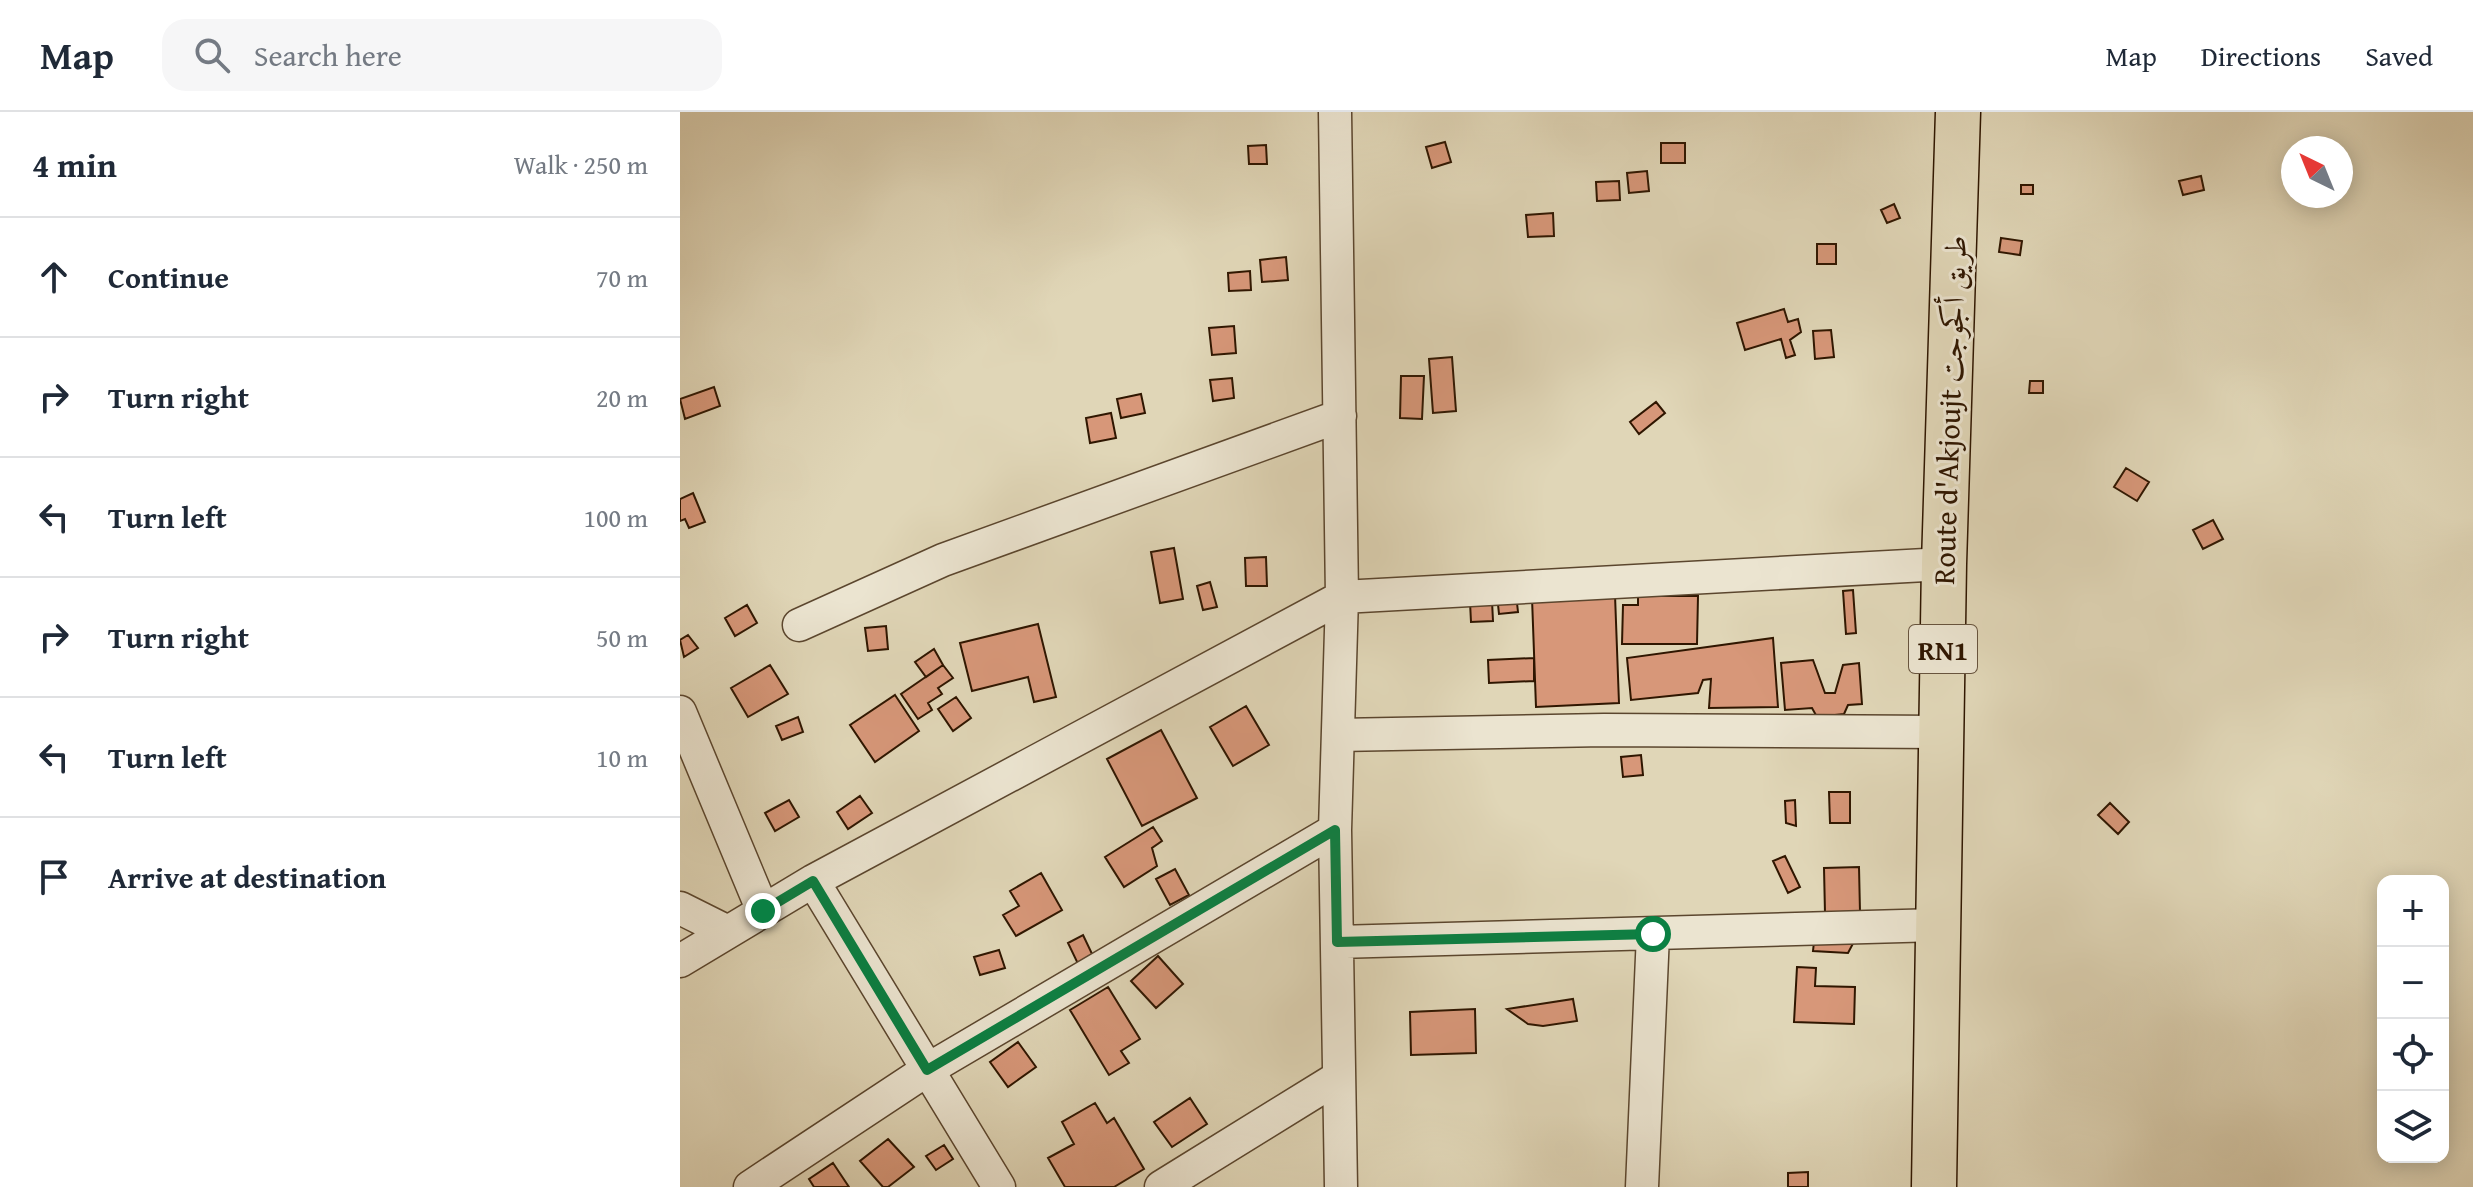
<!DOCTYPE html>
<meta charset="utf-8">
<style>
body{margin:0;font-family:"Gentium Book Plus",Amiri,serif;background:#f6f6f7;color:#1f2937}
.controls{position:absolute;right:24px;bottom:24px;display:grid;overflow:hidden;border-radius:16px;box-shadow:0 4px 20px #0003}
.controls button{width:72px;height:72px;display:grid;place-items:center;padding:0;border:0;border-bottom:2px solid #e0e1e3;background:#fff;color:#1f2937;font:40px sans-serif}
.compass{position:absolute;left:1601px;top:24px;width:72px;height:72px;border-radius:50%;background:#fff;box-shadow:0 4px 20px #0003;rotate:317deg}
.stop{position:absolute;width:24px;height:24px;margin:-18px;border:6px solid #0b8043;border-radius:50%;background:#fff}
.stop.end{background:#0b8043;border-color:#fff;box-shadow:0 2px 8px #0008}
.list{margin:0;padding:0;list-style:none}
h2{display:flex;justify-content:space-between;align-items:center;height:104px;margin:0;padding:0 32px;font-size:34px}
h2 small{font-size:26px;font-weight:400;color:#747a83}
.list li{display:grid;grid-template-columns:52px 1fr auto;gap:24px;align-items:center;box-sizing:border-box;height:120px;padding:0 32px;border-top:2px solid #e0e1e3}
.list b{display:block;font-size:30px;white-space:nowrap}
.list em{font-size:26px;font-style:normal;color:#747a83}
.icon{flex:none;width:44px;height:44px;fill:none;stroke:currentColor;stroke-width:2;stroke-linecap:round;stroke-linejoin:round}
.map{position:relative;flex:none;width:1793px;height:1075px;overflow:hidden}
header{display:flex;align-items:center;gap:48px;box-sizing:border-box;height:112px;padding:0 40px;background:#fff;border-bottom:2px solid #e0e1e3}
header strong{font-size:38px}
nav{display:flex;gap:44px;margin-inline-start:auto;font-size:28px}
.search{width:560px;height:72px;background:#f6f6f7;display:flex;align-items:center;gap:20px;box-sizing:border-box;padding:0 28px;border-radius:24px;color:#747a83;font-size:30px}
main{display:flex}
aside{flex:1;background:#fff}
.map>svg:first-child{display:block}
.building{fill:#d79779;stroke:#2f1600;stroke-width:2}
.lines{fill:none;stroke-linecap:round;stroke-linejoin:round}
.minor-casing{stroke:#5b462e;stroke-width:35}
.highway-casing{stroke:#2f1600;stroke-width:47}
.minor{stroke:#ebe4d0;stroke-width:32}
.highway{stroke:#e0d6b7;stroke-width:44}
.route{stroke:#0b8043;stroke-width:10}
.labels{text-anchor:middle;dominant-baseline:central;stroke-width:6;stroke-linejoin:round;paint-order:stroke}
.shield{fill:#ebe4d0;stroke:#67543e;stroke-width:2}
.shield-label{font-size:28px;font-weight:bold;fill:#2f1600}
.street-label{font-size:30px;fill:#2f1600;stroke:#ebe4d0}
</style>
<header>
<strong>Map</strong>
<div class="search"><svg class="icon" aria-label="search" viewBox="0 0 24 24"><circle cx="10" cy="10" r="6"/><path d="M15 15l6 6"/></svg>Search here</div>
<nav><a>Map</a><a>Directions</a><a>Saved</a></nav>
</header>
<main>
<aside>
<h2>4 min<small>Walk · 250 m</small></h2>
<ul class="list">
<li><svg class="icon" aria-label="ahead" viewBox="0 0 24 24"><path d="M12 20V5M6 11l6-6 6 6"/></svg><div><b>Continue</b></div><em>70 m</em></li>
<li><svg class="icon" aria-label="right" viewBox="0 0 24 24"><path d="M7 20v-9h11M14 6l5 5-5 5"/></svg><div><b>Turn right</b></div><em>20 m</em></li>
<li><svg class="icon" aria-label="left" viewBox="0 0 24 24"><path d="M17 20v-9H6M10 6l-5 5 5 5"/></svg><div><b>Turn left</b></div><em>100 m</em></li>
<li><svg class="icon" aria-label="right" viewBox="0 0 24 24"><path d="M7 20v-9h11M14 6l5 5-5 5"/></svg><div><b>Turn right</b></div><em>50 m</em></li>
<li><svg class="icon" aria-label="left" viewBox="0 0 24 24"><path d="M17 20v-9H6M10 6l-5 5 5 5"/></svg><div><b>Turn left</b></div><em>10 m</em></li>
<li><svg class="icon" aria-label="arrive" viewBox="0 0 24 24"><path d="M6 21V4h12l-3 4 3 4H6"/></svg><div><b>Arrive at destination</b></div></li>
</ul>
</aside>
<div class="map">
<svg width="1793" height="1075" viewBox="0 0 1793 1075">
<rect width="100%" height="100%" fill="#e0d6b7"/>
<filter id="stains"><feTurbulence type="fractalNoise" baseFrequency=".0025" numOctaves="4"/><feColorMatrix values="0 0 0 0 .2 0 0 0 0 .09 0 0 0 0 .02 0 0 0 .5 -.17"/></filter>
<radialGradient id="worn" r=".72"><stop offset=".6" stop-color="#630" stop-opacity="0"/><stop offset="1" stop-color="#630" stop-opacity=".3"/></radialGradient>
<path class="building" d="M765 30 771 50 752 56 746 35Z
M981 31H1005V51H981Z
M586 33 587 52H569L568 34Z
M967 59 969 79 949 81 947 61Z
M1521 64 1524 78 1503 83 1499 69Z
M939 69 940 88 917 89 916 70Z
M1341 73H1353V82H1341Z
M1214 92 1220 106 1207 111 1201 98Z
M873 101 874 124 848 125 846 103Z
M1321 126 1342 129 1340 143 1319 140Z
M1137 132H1156V152H1137Z
M606 145 608 168 582 170 580 148Z
M570 159 571 178 549 179 548 161Z
M1104 197 1108 210 1118 207 1121 220 1110 228 1115 243 1106 246 1101 227 1065 238 1057 211Z
M554 214 556 241 532 243 529 216Z
M1151 218 1154 245 1135 247 1133 219Z
M772 245 776 299 753 301 749 247Z
M721 264H744L742 307 720 306Z
M552 266 554 286 533 289 530 268Z
M1350 269H1363V281H1349Z
M34 275 40 294 5 307 0 287Z
M461 282 465 301 441 306 437 287Z
M976 290 985 301 959 322 950 310Z
M431 301 436 326 410 331 406 306Z
M1446 356 1469 370 1457 389 1434 375Z
M13 381 25 410 9 416 5 407 0 409V387Z
M1533 408 1543 427 1523 437 1513 418Z
M494 436 503 487 480 491 471 440Z
M586 445 587 474H566L565 446Z
M530 470 537 495 523 498 517 474Z
M1173 478 1176 521 1166 522 1163 479Z
M836 482 838 500 819 502 817 483Z
M935 483 939 591 856 595 852 486Z
M958 484H1018L1017 532H942L943 493H958Z
M812 489 813 509 791 510 790 490Z
M67 493 77 511 55 524 45 506Z
M358 512 376 585 354 590 348 565 292 579 280 531Z
M206 514 208 537 188 539 185 516Z
M8 523 18 536 4 545 0 528Z
M1093 526 1098 595 1029 596 1031 567 1023 568 1018 581 951 588 947 546Z
M254 537 263 553 246 565 235 550Z
M854 546V569L809 571 808 548Z
M1133 548 1145 581H1155L1163 553 1179 551 1182 592 1168 593 1164 602 1137 605 1132 596 1105 598 1101 551Z
M90 553 108 582 68 605 51 576Z
M263 553 273 566 258 576 262 582 248 591 252 598 238 607 221 582Z
M215 583 239 619 195 650 170 613Z
M276 585 291 606 273 619 258 597Z
M566 594 589 633 553 654 530 615Z
M118 605 123 620 102 628 96 614Z
M481 618 517 686 462 714 427 647Z
M961 643 963 663 943 665 941 645Z
M1149 680H1170V711H1150Z
M180 684 192 701 168 717 157 700Z
M109 688 119 705 95 719 85 701Z
M1115 688 1116 714 1106 711 1105 689Z
M1430 691 1449 710 1438 722 1418 703Z
M473 715 482 729 472 736 477 754 444 775 425 745Z
M1105 744 1120 775 1108 781 1093 749Z
M1179 755 1180 800 1145 801 1144 756Z
M495 757 509 783 490 793 476 767Z
M361 761 382 798 336 824 323 803 339 794 330 779Z
M1135 821 1177 824 1168 841 1133 839Z
M403 823 414 846 399 854 388 831Z
M319 838 325 856 300 863 294 845Z
M478 844 503 872 476 896 451 869Z
M1117 855 1136 856 1135 874 1175 875 1174 912 1114 910Z
M428 875 460 927 441 939 449 951 429 963 390 898Z
M893 887 897 909 863 914 848 912 827 897Z
M795 897 796 941 731 943 730 900Z
M338 930 356 955 328 975 310 950Z
M510 986 527 1012 492 1035 474 1010Z
M415 991 427 1011 434 1006 464 1057 434 1075H385L368 1046 394 1032 382 1010Z
M208 1027 234 1055 208 1075H203L180 1049Z
M264 1033 273 1047 256 1058 246 1044Z
M153 1051 169 1075H134L129 1067Z
M1128 1060V1075H1108V1061Z"/>
<g class="lines">
<defs>
<path id="minor" d="M655 0 662 485 655 718 661 1075
M119 513 263 448 660 304
M0 600 83 799
M658 623 924 618 1262 620
M133 769 319 1075
M0 796 48 820
M657 830 1258 813
M0 849 133 769 662 485 1264 452
M70 1075 247 958 655 718
M481 1075 659 965
M962 1075 973 822"/>
<path id="highway" d="M1254 1075 1264 452 1278 0"/>
</defs>
<use href="#minor" class="minor-casing"/>
<use href="#highway" class="highway-casing"/>
<use href="#minor" class="minor"/>
<use href="#highway" class="highway"/>
</g>
<g class="lines">
<path class="route" d="M83 799 133 769 247 958 655 718 657 830 973 822"/>
</g>
<g class="labels">
<rect class="shield" x="1229" y="513" width="68" height="48" rx="6"/>
<g class="shield-label">
<text x="1263" y="537">RN1</text>
</g>
<g class="street-label">
<text transform="translate(1269 298) rotate(-88)">Route d'Akjoujt طريق أكجوجت</text>
</g>
</g>
<rect width="100%" height="100%" filter="url(#stains)"/>
<rect width="100%" height="100%" fill="url(#worn)"/>
</svg>
<div class="controls">
<button>+</button>
<button>−</button>
<button><svg class="icon" aria-label="locate" viewBox="0 0 24 24"><circle cx="12" cy="12" r="6"/><path d="M12 2v4M12 18v4M2 12h4M18 12h4"/></svg></button>
<button><svg class="icon" aria-label="layers" viewBox="0 0 24 24"><path d="M12 4l9 5-9 5-9-5zM3 14l9 5 9-5"/></svg></button>
</div>
<svg class="compass" viewBox="-18 -18 36 36"><path d="M0-13l5 13h-10z" fill="#e53935"/><path d="M0 13l5-13h-10z" fill="#747a83"/></svg>
<div class="stop" style="left:973px;top:822px"></div>
<div class="stop end" style="left:83px;top:799px"></div>
</div>
</main>
